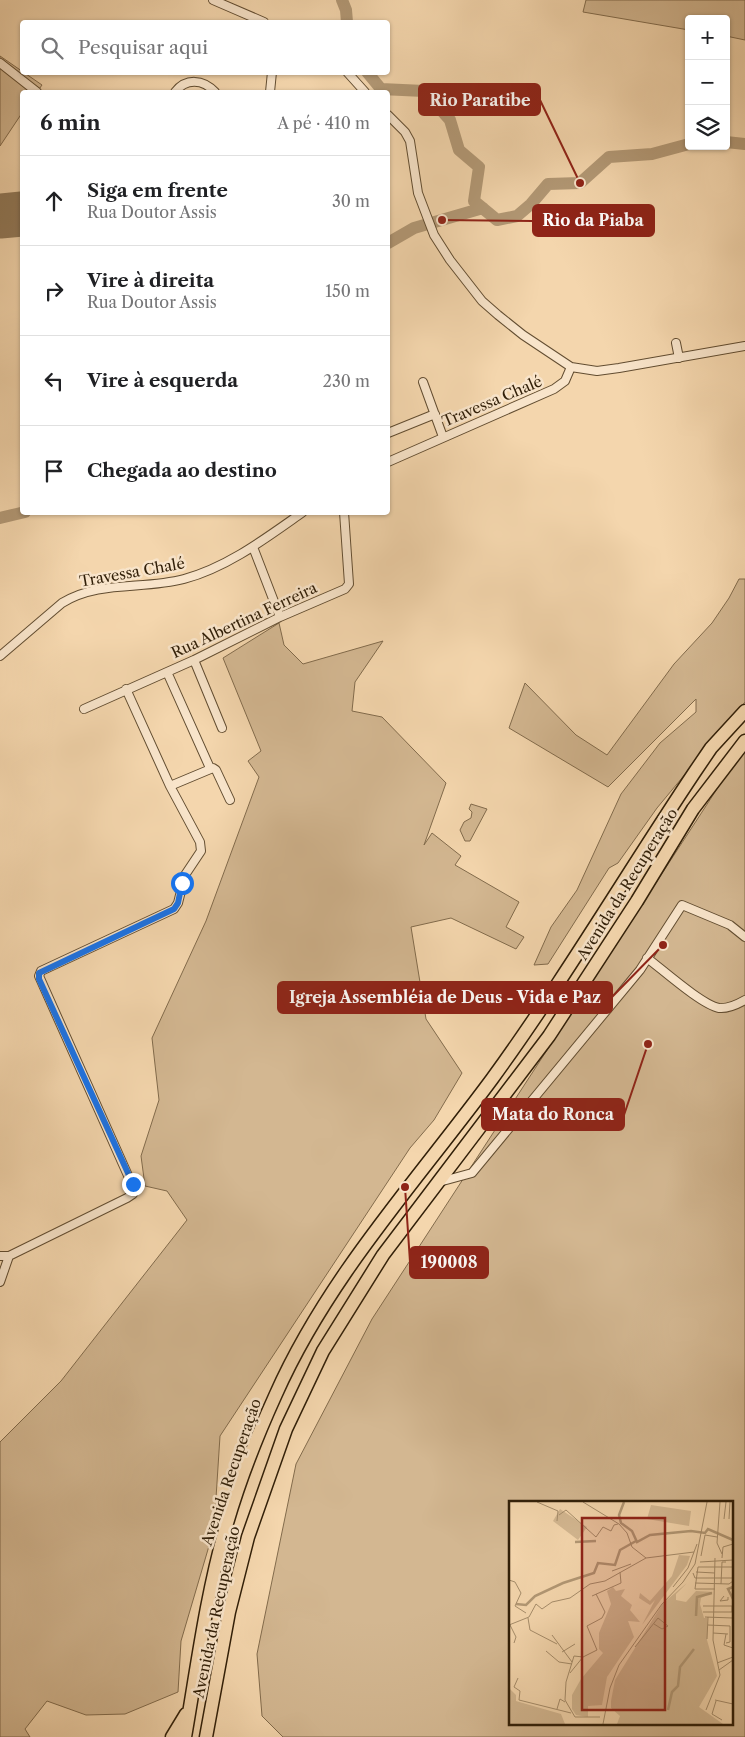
<!DOCTYPE html>
<html lang="pt">
<meta charset="utf-8">
<style>
body{margin:0;font-family:"Libre Caslon Text",serif;background:#f2f2f2;color:#202124}
.controls{position:absolute;right:15px;top:15px;display:grid;overflow:hidden;border-radius:5px;box-shadow:0 1px 4px #0004}
.controls button{width:45px;height:45px;display:grid;place-items:center;padding:0;border:0;border-bottom:1px solid #e0e0e0;background:#fff;color:#202124;font:25px sans-serif}
.stop{position:absolute;width:15px;height:15px;margin:-11px;border:4px solid #1a73e8;border-radius:50%;background:#fff}
.stop.end{background:#1a73e8;border-color:#fff;box-shadow:0 1px 5px #0008}
.list{margin:0;padding:0;list-style:none}
h2{display:flex;justify-content:space-between;align-items:center;height:65px;margin:0;padding:0 20px;font-size:21px}
h2 small{font-size:16px;font-weight:400;color:#757577}
.list li{display:grid;grid-template-columns:32px 1fr auto;gap:15px;align-items:center;box-sizing:border-box;height:90px;padding:0 20px;border-top:1px solid #e0e0e0}
.list b{display:block;font-size:19px;white-space:nowrap}
.list p{margin:0;font-size:16px;white-space:nowrap;color:#757577}
.list em{font-size:16px;font-style:normal;color:#757577}
.icon{flex:none;width:28px;height:28px;fill:none;stroke:currentColor;stroke-width:2;stroke-linecap:round;stroke-linejoin:round}
.map{position:relative;flex:none;width:745px;height:1737px;overflow:hidden}
.search{position:absolute;background:#fff;box-shadow:0 1px 4px #0004;left:20px;top:20px;width:370px;height:55px;display:flex;align-items:center;gap:12px;box-sizing:border-box;padding:0 18px;border-radius:5px;color:#757577;font-size:19px}
.panel{position:absolute;background:#fff;box-shadow:0 1px 4px #0004;left:20px;top:90px;width:370px;height:425px;border-radius:5px}
.map>svg:first-child{display:block}
.green{fill:#d3b791;stroke:#826b4c;fill-rule:evenodd}
.lines{fill:none;stroke-linecap:round;stroke-linejoin:round}
.river{stroke:#b29875;stroke-width:12}
.runway{stroke:#927a5a;stroke-width:45}
.minor-casing{stroke:#624d31;stroke-width:10}
.trunk-casing{stroke:#311f08;stroke-width:15}
.minor{stroke:#f8e4ca;stroke-width:8}
.trunk{stroke:#f4d6ad;stroke-width:12}
.route{stroke:#1a73e8;stroke-width:6}
.labels{text-anchor:middle;dominant-baseline:central;stroke-width:5;stroke-linejoin:round;paint-order:stroke}
.street-label{font-size:15px;fill:#311f08;stroke:#f8e4ca}
.inset-river{fill:none;stroke:#b29875;stroke-width:2.5}
.inset-road{fill:none;stroke:#a68d6b;stroke-width:1}
.view{fill:#8f2418;fill-opacity:0.15;stroke:#8f2418;stroke-width:2.5}
.inset-edge{fill:none;stroke:#311f08;stroke-width:2.5}
.leader{fill:none;stroke:#8f2418;stroke-width:2}
.callout-dot{fill:#8f2418;stroke:#f8e4ca;stroke-width:2}
.callout{fill:#8f2418;stroke:#8f2418;stroke-width:2}
.callout-label{font-size:16px;text-anchor:middle;font-weight:bold;fill:#fff}
</style>
<div class="map">
<svg width="745" height="1737" viewBox="0 0 745 1737">
<rect width="100%" height="100%" fill="#f4d6ad"/>
<filter id="stains"><feTurbulence type="fractalNoise" baseFrequency=".004" numOctaves="4"/><feColorMatrix values="0 0 0 0 .2 0 0 0 0 .09 0 0 0 0 .02 0 0 0 .5 -.17"/></filter>
<radialGradient id="worn" r=".72"><stop offset=".6" stop-color="#630" stop-opacity="0"/><stop offset="1" stop-color="#630" stop-opacity=".3"/></radialGradient>
<path class="green" d="M586 0H745V40L726 36V19H689V30L583 12Z
M0 56 42 85 37 92H22V113L0 146Z
M739 579H745V702L657 808 618 863 609 868 548 964 534 965 551 927 577 890 621 794 660 743 696 712V699L608 787 509 728 525 683 576 735 607 755 674 664 712 623 729 598Z
M279 623 284 645 303 664 383 641 355 682 352 711 382 717 446 783 424 845 432 833 461 856 455 865 519 902 506 927 524 937 516 949 451 918 411 927 426 1019 462 1073 434 1120 410 1148 220 1436 214 1529 181 1641 178 1692 125 1714 86 1715 47 1701 25 1729 30 1737H0V1442L61 1381 187 1220 167 1191 145 1186 141 1156 159 1100 152 1038 206 921 259 777 248 761 261 751 223 658Z
M745 752V1737H283L262 1716 257 1654 296 1464 372 1319 730 769ZM510 1502H731V1723H510Z
M471 804 487 809 470 841H465L460 830 464 822 471 818 472 812 469 809Z"/>
<g class="lines">
<path class="river" d="M342 0 346 10 347 22
M367 72 381 89 424 91 450 120 459 150 479 167 474 201 497 220 517 216 531 204 548 184 580 183 609 157 652 154 689 144
M726 142 745 144
M388 243 414 228 483 208
M0 518 25 512"/>
<path class="runway" d="M0 216 22 214"/>
<defs>
<path id="minor" d="M213 0 264 22
M0 63 37 92
M347 72 365 92
M175 92C186 78 203 79 215 92
M270 92 272 72
M388 115 405 132 410 141 418 193 434 235 450 260 482 301 498 315 523 335 571 367 597 371 619 368 745 346
M676 343 679 358
M423 382 443 437
M388 433 435 414
M388 462 554 389 565 381 571 367
M253 547 280 617
M0 656 62 603C99 580 143 590 184 579 228 567 266 538 303 512
M194 660 222 728
M167 672 210 768
M84 709 194 660 280 617 345 589 349 584 344 512
M170 786 213 768 216 770 230 800
M647 958C663 970 702 1005 719 1008 728 1009 738 1004 745 1000
M439 1182 472 1173 640 970 682 905 730 925 745 937
M0 1256H9L127 1198 133 1194 134 1189 39 976 41 971 174 909 178 903 185 875 201 851 200 842 170 786 126 689
M0 1282 9 1256"/>
<path id="trunk" d="M172 1737 186 1714
M185 1737C197 1668 206 1597 225 1530 238 1484 256 1438 276 1394 328 1277 416 1182 492 1079 564 980 626 875 694 773L711 748 745 711
M206 1737 229 1612 248 1537 286 1429 323 1351 383 1255 549 1036 637 901 693 809 745 741"/>
</defs>
<use href="#minor" class="minor-casing"/>
<use href="#trunk" class="trunk-casing"/>
<use href="#minor" class="minor"/>
<use href="#trunk" class="trunk"/>
</g>
<g class="lines">
<path class="route" d="M133 1184 39 979V973L174 909 178 903 182 883"/>
</g>
<g class="labels">
<g class="street-label">
<text transform="translate(492 401) rotate(-23)">Travessa Chalé</text>
<text transform="translate(132 572) rotate(-10)">Travessa Chalé</text>
<text transform="translate(244 620) rotate(-25)">Rua Albertina Ferreira</text>
<text transform="translate(627 884) rotate(-58)">Avenida da Recuperação</text>
<text transform="translate(231 1472) rotate(-71)">Avenida Recuperação</text>
<text transform="translate(216 1612) rotate(-78)">Avenida da Recuperação</text>
</g>
</g>
<g transform="translate(509 1501)">
<rect width="224" height="224" fill="#f4d6ad"/>
<path d="M142 4 182 10 180 25 138 18ZM51 8 78 26 69 39 44 20ZM170 54 181 55 178 64 133 124 146 99 141 104 130 97 131 92 141 100 163 75ZM178 82 167 93V99L177 101 187 90 204 91 192 97 191 103 195 117H198V139L208 175 190 206 214 223H108L111 215 102 207V200L106 179 154 102ZM104 86 107 90 116 88 112 95 123 104 121 109 131 121 119 120 125 136 98 176 93 204 79 205V216L67 214 63 208V194L72 178 94 152 90 148V132L102 103 98 90ZM0 187 7 194V200L52 213 56 223H0Z" fill="#d3b791"/>
<path class="inset-river" d="M115 1 110 14 112 22 123 30 128 41 141 34 182 30 196 32 199 28 224 39M66 41 87 40M224 86 219 88 224 98M7 103 17 104 26 95 54 82 85 72 89 62 106 64 111 49 127 40M187 115 188 96 203 92M159 209 163 191 169 185 171 166 185 148"/>
<path class="inset-road" d="M28 1 49 10 48 20M74 1 110 23 118 32 123 46 137 57M211 1 208 42 213 53M50 14 57 9 87 36 94 26 102 30 105 24 109 23M215 18 217 1M220 18 221 1M192 55 196 34 208 36M137 57 185 51M213 57 214 46 224 43M191 61 224 59M103 70 122 63M187 71 206 72M184 72 186 77H224M0 79 6 81 12 92 6 105 17 112M186 82 220 83 224 80M212 83 213 61H217M164 86 179 67 188 43M206 88H186L189 66H224M87 93 96 111 93 117 78 125 88 149 74 156 65 155 57 181 56 199 66 216H91M83 95 112 82 111 71M215 95 211 100 219 99V96M194 105H223V111M194 111H224M196 116 224 117M19 117 21 129 48 143M0 124 20 116 27 103 33 108 43 101 61 97 81 83 96 80 137 57M1 124 7 136 5 142M199 124 221 125M204 132 219 133M217 133 215 144 224 147M43 134 63 161M198 138 199 116M217 142 221 141V125M126 146 149 117 159 125 153 128 145 123M37 150 50 161 63 163M53 151 66 143M208 162 224 156M210 169 224 159M61 172 74 156M9 177 5 186 11 190 10 199 62 212M206 199 224 203M207 200 203 213 213 219M48 208 51 198 56 201M197 209 211 174 204 139 206 57M94 223 101 187 110 164 153 103 174 81 186 63 198 1"/>
<path class="view" d="M73 17H156V209H73Z"/>
<rect width="224" height="224" class="inset-edge"/>
</g>
<path class="leader" d="M580 183L540 100M442 220L533 221M663 945L612 997M648 1044L624 1115M405 1187L410 1262"/>
<g class="callout-dot">
<circle cx="580" cy="183" r="5"/>
<circle cx="442" cy="220" r="5"/>
<circle cx="663" cy="945" r="5"/>
<circle cx="648" cy="1044" r="5"/>
<circle cx="405" cy="1187" r="5"/>
</g>
<g class="callout">
<rect x="419" y="84" width="121" height="31" rx="5"/>
<rect x="533" y="205" width="121" height="31" rx="5"/>
<rect x="278" y="982" width="334" height="31" rx="5"/>
<rect x="482" y="1099" width="142" height="31" rx="5"/>
<rect x="410" y="1247" width="78" height="31" rx="5"/>
</g>
<g class="callout-label">
<text x="480" y="106">Rio Paratibe</text>
<text x="593" y="226">Rio da Piaba</text>
<text x="445" y="1003">Igreja Assembléia de Deus - Vida e Paz</text>
<text x="553" y="1120">Mata do Ronca</text>
<text x="449" y="1268">190008</text>
</g>
<rect width="100%" height="100%" filter="url(#stains)"/>
<rect width="100%" height="100%" fill="url(#worn)"/>
</svg>
<div class="controls">
<button>+</button>
<button>−</button>
<button><svg class="icon" aria-label="layers" viewBox="0 0 24 24"><path d="M12 4l9 5-9 5-9-5zM3 14l9 5 9-5"/></svg></button>
</div>
<div class="stop" style="left:182px;top:883px"></div>
<div class="stop end" style="left:133px;top:1184px"></div>
<div class="search"><svg class="icon" aria-label="search" viewBox="0 0 24 24"><circle cx="10" cy="10" r="6"/><path d="M15 15l6 6"/></svg>Pesquisar aqui</div>
<section class="panel">
<h2>6 min<small>A pé · 410 m</small></h2>
<ul class="list">
<li><svg class="icon" aria-label="ahead" viewBox="0 0 24 24"><path d="M12 20V5M6 11l6-6 6 6"/></svg><div><b>Siga em frente</b><p>Rua Doutor Assis</p></div><em>30 m</em></li>
<li><svg class="icon" aria-label="right" viewBox="0 0 24 24"><path d="M7 20v-9h11M14 6l5 5-5 5"/></svg><div><b>Vire à direita</b><p>Rua Doutor Assis</p></div><em>150 m</em></li>
<li><svg class="icon" aria-label="left" viewBox="0 0 24 24"><path d="M17 20v-9H6M10 6l-5 5 5 5"/></svg><div><b>Vire à esquerda</b></div><em>230 m</em></li>
<li><svg class="icon" aria-label="arrive" viewBox="0 0 24 24"><path d="M6 21V4h12l-3 4 3 4H6"/></svg><div><b>Chegada ao destino</b></div></li>
</ul>
</section>
</div>
